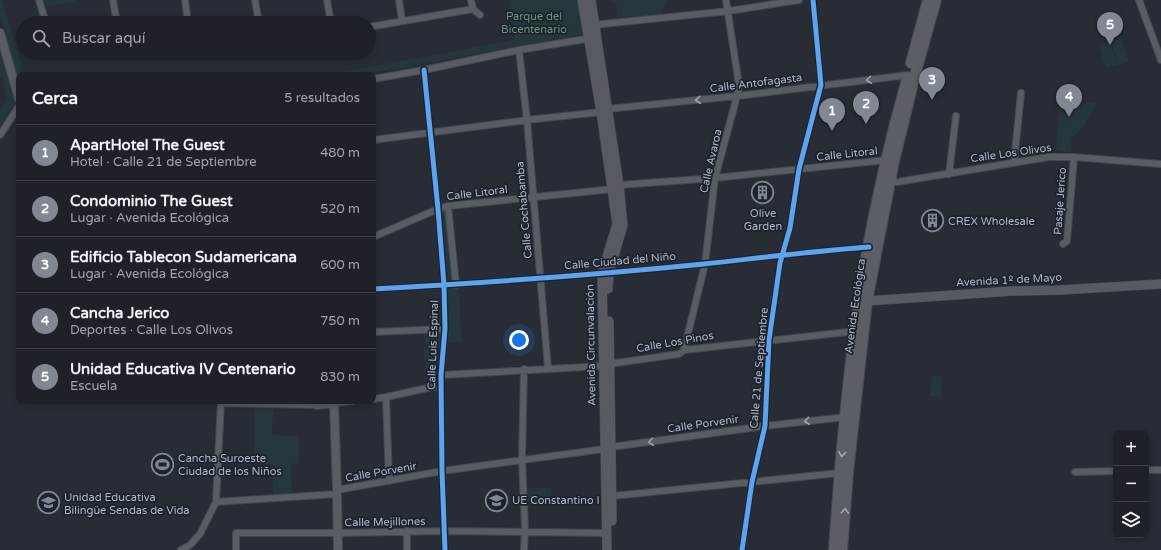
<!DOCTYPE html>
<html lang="es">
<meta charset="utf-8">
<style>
body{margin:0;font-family:"Varela Round",sans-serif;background:#262a30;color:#f1f3f6}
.controls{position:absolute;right:12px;bottom:12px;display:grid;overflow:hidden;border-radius:8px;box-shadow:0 2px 6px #0003}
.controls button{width:36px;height:36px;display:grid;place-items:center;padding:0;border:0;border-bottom:1px solid #3c3f45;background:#1e2228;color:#f1f3f6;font:20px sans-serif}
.you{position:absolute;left:519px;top:340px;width:14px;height:14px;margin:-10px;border:3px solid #fff;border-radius:50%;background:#1a73e8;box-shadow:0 0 0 6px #1a73e833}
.badge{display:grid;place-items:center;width:26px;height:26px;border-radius:50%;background:#828893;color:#fff;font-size:13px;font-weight:700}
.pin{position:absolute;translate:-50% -33px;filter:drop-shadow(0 1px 2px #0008)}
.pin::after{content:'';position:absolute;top:21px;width:14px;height:12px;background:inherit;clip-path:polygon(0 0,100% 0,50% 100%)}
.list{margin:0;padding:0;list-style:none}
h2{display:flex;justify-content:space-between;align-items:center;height:52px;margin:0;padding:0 16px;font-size:17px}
h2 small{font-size:13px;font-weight:400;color:#a1a4a8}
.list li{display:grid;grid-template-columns:26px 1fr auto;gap:12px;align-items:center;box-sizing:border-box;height:56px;padding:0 16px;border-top:1px solid #3c3f45}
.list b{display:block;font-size:15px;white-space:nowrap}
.list p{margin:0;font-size:13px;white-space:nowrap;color:#a1a4a8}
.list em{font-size:13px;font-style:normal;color:#a1a4a8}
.icon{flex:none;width:22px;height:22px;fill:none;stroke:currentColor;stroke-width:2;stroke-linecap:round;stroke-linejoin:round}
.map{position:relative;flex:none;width:1161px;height:550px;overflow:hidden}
.search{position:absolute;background:#1e2228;box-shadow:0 2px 6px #0003;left:16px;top:16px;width:360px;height:44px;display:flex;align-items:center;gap:10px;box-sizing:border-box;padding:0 14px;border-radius:22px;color:#a1a4a8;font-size:15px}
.panel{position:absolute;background:#1e2228;box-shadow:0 2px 6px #0003;left:16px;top:72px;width:360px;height:332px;border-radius:8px}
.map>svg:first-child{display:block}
.green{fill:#26373b}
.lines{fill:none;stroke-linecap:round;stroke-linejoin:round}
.minor-casing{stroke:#44484e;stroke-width:8}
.tertiary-casing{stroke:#44484e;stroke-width:10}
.secondary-casing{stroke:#44484e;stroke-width:10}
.primary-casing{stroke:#464a52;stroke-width:12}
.minor{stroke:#585c63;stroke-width:6}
.tertiary{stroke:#585c63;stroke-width:8}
.secondary{stroke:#575a61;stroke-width:9}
.primary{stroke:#5b5e65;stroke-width:10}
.cycleway-casing{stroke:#1c232f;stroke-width:8}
.cycleway{stroke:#60a3ed;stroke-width:5}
.oneway{stroke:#9ca2ad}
.oneway2{stroke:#a1a7b3}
.labels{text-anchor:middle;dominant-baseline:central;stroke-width:3.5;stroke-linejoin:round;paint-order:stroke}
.park-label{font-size:11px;fill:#6a9677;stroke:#1c232f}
.street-label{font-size:11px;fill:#b2b9c6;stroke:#1c232f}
.poi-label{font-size:11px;fill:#b2b9c6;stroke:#1c232f;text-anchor:start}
</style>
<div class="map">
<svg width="1161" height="550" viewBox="0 0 1161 550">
<rect width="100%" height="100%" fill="#282d35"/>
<path class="green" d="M0 0H2L24 75H19V84L0 17Z
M43 0H75V2L45 7Z
M509 0H580L584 32 580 35 359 75H325L515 40Z
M609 0H669L661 14 618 18 616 4Z
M1121 38 1129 62 1118 65 1111 41Z
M1110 42 1117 65 1106 68 1099 45Z
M0 46 16 101 0 126V110L7 99 0 74Z
M1096 103 1084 126 1071 139V152L1056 151 1060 104Z
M443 210H446L453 278 450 280 446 277 441 213Z
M459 288 462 342H447L449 329 446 289Z
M424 333H441L440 368H425Z
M931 375 942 376 941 397 930 396Z
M255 406 273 407 272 435 299 436V463L291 464 292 493 273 495V464H254Z
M170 453 171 474 157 475 156 454Z
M528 488H551V501H528Z"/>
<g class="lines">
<defs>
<path id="minor" d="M39 0 46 23
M113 0 117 23
M185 0 188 23
M255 0 259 23
M327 0 331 23
M399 0 402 21
M471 0 473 9 480 15
M1139 0 1161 60
M593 25 729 11 799 0
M369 27 473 9
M519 50 527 120 548 368
M161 53H201
M424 70 438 209 444 285 445 329 441 375 442 471 445 550
M373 79 424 70 519 50 592 38
M607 109 737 96 908 75
M0 135 19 106
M373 140 527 120 601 112
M1014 162 1021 93
M949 174 956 116
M890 181 897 182 1049 157H1074L1161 164
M619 185 715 178 886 160
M448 206 456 285
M373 237 438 209 448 206 613 189
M1063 244 1067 241 1074 157
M373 289C484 283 594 275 704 264 759 258 814 251 869 247
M373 332 445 329
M684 350 705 264 715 178 737 96 739 85 726 0
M609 364 679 354 684 350 857 331
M524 369 522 459 525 529 524 550
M441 375 603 366
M386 397 389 481
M373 399 386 397 441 385
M221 403 317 405
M334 403 353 401
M611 447 765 426 846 417
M1146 470H1161
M1075 472 1116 471
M612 496 840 473
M216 502 337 494V490L442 471 604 449
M407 531V550
M181 550 190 545 200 534 216 502 221 401
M236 550V533H338L445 531 606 533
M742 550 752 482 765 426 769 340 780 263 790 228 799 169 821 85 813 0"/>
<path id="tertiary" d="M0 33 19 99
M317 401V405L334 403 337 490
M337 494 338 550"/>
<path id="secondary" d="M582 0 601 112 617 224 602 273 607 550
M591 0 619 185 623 225 609 273 608 289
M861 301H867L1012 291 1060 290 1161 284
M609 321 612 521"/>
<path id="primary" d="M911 63 928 0
M834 550C839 477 845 403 855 330 866 245 884 161 907 79
M842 550 848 472 867 301 894 161 915 75 936 0"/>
</defs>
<use href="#minor" class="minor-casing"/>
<use href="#tertiary" class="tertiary-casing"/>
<use href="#secondary" class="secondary-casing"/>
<use href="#primary" class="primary-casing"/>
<use href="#minor" class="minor"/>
<use href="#tertiary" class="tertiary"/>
<use href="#secondary" class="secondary"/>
<use href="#primary" class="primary"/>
<defs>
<path id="cycleway" d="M424 70 438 209 444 285 445 329 441 375 442 471 445 550
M373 289C484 283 594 275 704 264 759 258 814 251 869 247
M742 550 752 482 765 426 769 340 780 263 790 228 799 169 821 85 813 0"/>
</defs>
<use href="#cycleway" class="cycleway-casing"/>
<use href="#cycleway" class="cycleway"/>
</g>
<defs><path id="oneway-chevron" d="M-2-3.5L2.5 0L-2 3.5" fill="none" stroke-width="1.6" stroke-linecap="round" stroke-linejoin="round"/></defs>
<g class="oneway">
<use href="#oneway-chevron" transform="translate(869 80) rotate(173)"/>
<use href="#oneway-chevron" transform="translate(698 100) rotate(174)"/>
<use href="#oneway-chevron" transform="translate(807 421) rotate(174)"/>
<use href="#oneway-chevron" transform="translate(651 442) rotate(172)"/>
</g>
<g class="oneway2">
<use href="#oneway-chevron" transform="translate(842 454) rotate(96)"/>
<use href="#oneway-chevron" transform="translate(845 511) rotate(-86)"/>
</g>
<defs>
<symbol id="building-ring" viewBox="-11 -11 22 22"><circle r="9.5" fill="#1c232f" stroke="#828893" stroke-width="1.5"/><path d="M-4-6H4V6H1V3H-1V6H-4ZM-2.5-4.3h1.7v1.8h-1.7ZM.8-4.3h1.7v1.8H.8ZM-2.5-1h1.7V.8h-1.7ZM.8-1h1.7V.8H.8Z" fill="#828893"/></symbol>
<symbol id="stadium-ring" viewBox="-11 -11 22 22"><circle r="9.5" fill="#1c232f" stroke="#828893" stroke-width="1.5"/><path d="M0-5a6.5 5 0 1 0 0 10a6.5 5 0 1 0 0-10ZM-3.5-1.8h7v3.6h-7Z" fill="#828893"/></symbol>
<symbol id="school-ring" viewBox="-11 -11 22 22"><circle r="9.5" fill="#1c232f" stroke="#828893" stroke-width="1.5"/><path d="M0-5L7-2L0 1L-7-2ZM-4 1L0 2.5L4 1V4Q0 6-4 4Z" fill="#828893"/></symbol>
</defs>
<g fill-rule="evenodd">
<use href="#building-ring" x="750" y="180" width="25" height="25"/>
<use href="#building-ring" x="920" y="208" width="25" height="25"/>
<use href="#stadium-ring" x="150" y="452" width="25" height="25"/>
<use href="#school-ring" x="484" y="488" width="25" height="25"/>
<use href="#school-ring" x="36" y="490" width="25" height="25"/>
</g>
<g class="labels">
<g class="park-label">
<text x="534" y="16">Parque del<tspan x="534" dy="13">Bicentenario</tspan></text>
</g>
<g class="street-label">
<text transform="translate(756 83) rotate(-7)">Calle Antofagasta</text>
<text transform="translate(1011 153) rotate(-8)">Calle Los Olivos</text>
<text transform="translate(847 154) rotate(-6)">Calle Litoral</text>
<text transform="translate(711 161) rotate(-77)">Calle Avaroa</text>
<text transform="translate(477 193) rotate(-7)">Calle Litoral</text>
<text transform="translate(1060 201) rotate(-86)">Pasaje Jerico</text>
<text transform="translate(524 210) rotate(-95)">Calle Cochabamba</text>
<text transform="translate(620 261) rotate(-5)">Calle Ciudad del Niño</text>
<text transform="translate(1009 280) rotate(-3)">Avenida 1º de Mayo</text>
<text transform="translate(855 306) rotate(-82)">Avenida Ecológica</text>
<text transform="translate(675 342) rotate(-10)">Calle Los Pinos</text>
<text transform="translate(433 345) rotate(-88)">Calle Luis Espinal</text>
<text transform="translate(591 345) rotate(-91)">Avenida Circunvalación</text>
<text transform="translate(759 368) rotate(-85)">Calle 21 de Septiembre</text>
<text transform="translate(703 424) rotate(-8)">Calle Porvenir</text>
<text transform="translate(381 472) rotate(-10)">Calle Porvenir</text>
<text transform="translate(385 522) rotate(-1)">Calle Mejillones</text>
</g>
<g class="poi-label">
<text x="763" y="213" text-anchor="middle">Olive<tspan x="763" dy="13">Garden</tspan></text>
<text x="948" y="221">CREX Wholesale</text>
<text x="178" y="458">Cancha Suroeste<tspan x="178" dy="13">Ciudad de los Niños</tspan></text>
<text x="64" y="497">Unidad Educativa<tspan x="64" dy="13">Bilingüe Sendas de Vida</tspan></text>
<text x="512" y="500">UE Constantino I</text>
</g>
</g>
</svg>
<div class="controls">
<button>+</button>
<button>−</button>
<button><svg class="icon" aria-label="layers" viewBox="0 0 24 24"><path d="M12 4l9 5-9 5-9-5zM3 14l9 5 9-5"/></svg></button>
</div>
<div class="you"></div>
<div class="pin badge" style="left:832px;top:131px">1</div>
<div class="pin badge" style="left:866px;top:124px">2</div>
<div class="pin badge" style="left:932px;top:100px">3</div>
<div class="pin badge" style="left:1069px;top:117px">4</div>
<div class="pin badge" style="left:1110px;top:45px">5</div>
<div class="search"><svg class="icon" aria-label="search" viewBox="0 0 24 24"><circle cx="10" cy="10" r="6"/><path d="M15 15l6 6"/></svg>Buscar aquí</div>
<section class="panel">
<h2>Cerca<small>5 resultados</small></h2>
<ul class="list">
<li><span class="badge">1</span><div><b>ApartHotel The Guest</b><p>Hotel · Calle 21 de Septiembre</p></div><em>480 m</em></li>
<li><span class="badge">2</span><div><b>Condominio The Guest</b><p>Lugar · Avenida Ecológica</p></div><em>520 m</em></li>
<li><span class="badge">3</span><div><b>Edificio Tablecon Sudamericana</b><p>Lugar · Avenida Ecológica</p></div><em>600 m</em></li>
<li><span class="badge">4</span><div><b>Cancha Jerico</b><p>Deportes · Calle Los Olivos</p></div><em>750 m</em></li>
<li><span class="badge">5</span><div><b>Unidad Educativa IV Centenario</b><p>Escuela</p></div><em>830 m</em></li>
</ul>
</section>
</div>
